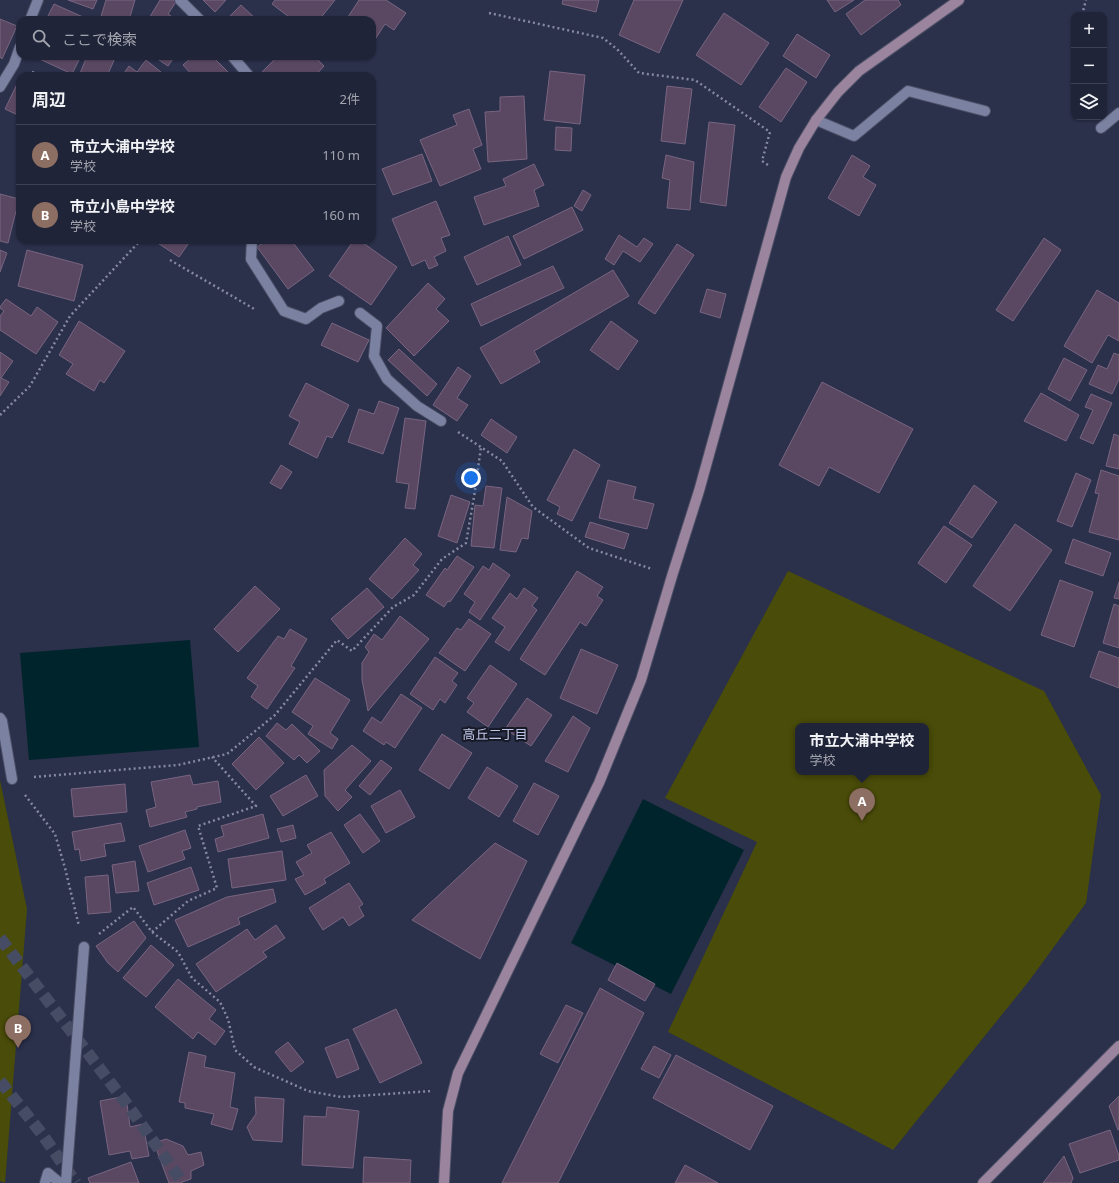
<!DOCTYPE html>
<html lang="ja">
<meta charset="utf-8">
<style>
body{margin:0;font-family:"Noto Sans","Noto Sans JP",sans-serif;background:#282c40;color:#f1f3f6}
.controls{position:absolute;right:12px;top:12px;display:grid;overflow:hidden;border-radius:8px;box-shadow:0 1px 3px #0004}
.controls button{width:36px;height:36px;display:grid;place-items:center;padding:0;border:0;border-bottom:1px solid #3d4153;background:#202438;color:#f1f3f6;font:20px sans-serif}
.you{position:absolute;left:471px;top:478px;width:14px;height:14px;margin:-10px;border:3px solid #fff;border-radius:50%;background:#1a73e8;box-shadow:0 0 0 6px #1a73e833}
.badge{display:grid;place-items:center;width:26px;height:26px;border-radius:50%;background:#1cc9fc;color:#fff;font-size:13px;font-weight:700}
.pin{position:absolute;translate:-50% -33px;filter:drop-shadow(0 1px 2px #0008)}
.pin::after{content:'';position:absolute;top:21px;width:14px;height:12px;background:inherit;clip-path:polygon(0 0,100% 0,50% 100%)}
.popup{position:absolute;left:795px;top:723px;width:134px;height:52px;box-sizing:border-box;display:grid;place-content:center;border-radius:8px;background:#202438;filter:drop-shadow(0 1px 3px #0005);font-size:13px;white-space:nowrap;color:#a2a4ae}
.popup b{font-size:15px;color:#f1f3f6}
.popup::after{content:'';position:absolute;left:50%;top:100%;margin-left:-8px;border:8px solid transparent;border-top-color:#202438}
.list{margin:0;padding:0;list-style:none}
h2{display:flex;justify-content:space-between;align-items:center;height:52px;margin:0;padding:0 16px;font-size:17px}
h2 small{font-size:13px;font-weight:400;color:#a2a4ae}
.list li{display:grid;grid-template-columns:26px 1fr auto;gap:12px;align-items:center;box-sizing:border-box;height:60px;padding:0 16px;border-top:1px solid #3d4153}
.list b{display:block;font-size:15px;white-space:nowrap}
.list p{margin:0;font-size:13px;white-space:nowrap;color:#a2a4ae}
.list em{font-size:13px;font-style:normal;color:#a2a4ae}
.icon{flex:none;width:22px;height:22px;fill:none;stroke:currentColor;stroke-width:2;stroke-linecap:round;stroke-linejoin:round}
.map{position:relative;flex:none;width:1119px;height:1183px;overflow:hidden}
.search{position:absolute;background:#202438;box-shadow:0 1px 3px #0004;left:16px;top:16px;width:360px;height:44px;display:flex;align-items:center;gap:10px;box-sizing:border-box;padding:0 14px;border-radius:12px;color:#a2a4ae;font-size:15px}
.panel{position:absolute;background:#202438;box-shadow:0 1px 3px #0004;left:16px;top:72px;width:360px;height:172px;border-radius:12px}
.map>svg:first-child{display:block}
.green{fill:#4a4c09;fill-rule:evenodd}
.water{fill:#00242b}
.building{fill:#5a4863;stroke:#786581}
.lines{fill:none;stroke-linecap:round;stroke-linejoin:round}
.highway-tunnel{stroke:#474c65;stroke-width:12;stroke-dasharray:12 6;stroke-linecap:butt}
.street-casing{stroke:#4a4e65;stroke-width:12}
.secondary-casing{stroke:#4a4e65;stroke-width:12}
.path{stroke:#868aa1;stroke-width:2.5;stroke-dasharray:2 3;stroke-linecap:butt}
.street{stroke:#7a81a1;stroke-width:10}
.secondary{stroke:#9b849d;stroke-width:10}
.labels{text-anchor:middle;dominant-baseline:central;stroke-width:4;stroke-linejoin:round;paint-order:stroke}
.neighbourhood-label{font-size:13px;fill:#bfc7ea;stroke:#171925}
</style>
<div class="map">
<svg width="1119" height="1183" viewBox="0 0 1119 1183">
<rect width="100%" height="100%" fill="#2b304b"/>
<path class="green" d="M788 571 1044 691 1101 795 1086 903 1029 981 893 1150 668 1032 757 842 665 798ZM798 726H926V772H798Z
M0 780 27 909 5 1183 0 1181Z"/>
<path class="water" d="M190 640 199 747 29 760 20 653Z
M643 799 744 850 671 994 571 943Z"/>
<path class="building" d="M68 0H97L93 9Z
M106 0H135L129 20H100Z
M160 0H173L176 2 168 14 177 20H148Z
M203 0H226L215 12Z
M275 0H335L319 20H293L272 4Z
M359 0H386L406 13 394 30 385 24 372 44V20H346Z
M563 0H599L596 12 562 4Z
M634 0H683L659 53 619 35Z
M827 0H854L835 12Z
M865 0H898L901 5 861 35 846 14Z
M54 4 83 17 81 20H46Z
M241 5 257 20H226Z
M724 13 769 43 741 85 696 55Z
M271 16 275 20H267Z
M0 19 17 26 2 59 0 57Z
M797 34 830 55 816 78 783 56Z
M33 56H81L72 74Z
M87 56H116L107 76H79Z
M153 56H175L168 66Z
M193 56H212L232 76H193L183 65Z
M278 56H314L324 66 315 76H305L303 74 301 76H262L260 74Z
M146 60 161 72 158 76H122L129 66 137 72Z
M786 68 807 82 781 122 759 107Z
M550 71 585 75 580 124 544 120Z
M19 80H20V116L5 109Z
M667 86 692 89 685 144 661 141Z
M524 96 527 159 488 162 485 112 500 111V97Z
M469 109 482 145 473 149 481 169 440 186 420 140 457 125 453 115Z
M709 122 735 125 726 206 700 202Z
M556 127 572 128 571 151 555 150Z
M422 154 432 181 393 195 382 169Z
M666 155 694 162 690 210 667 208 670 180 662 178Z
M852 155 870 166 863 177 876 185 859 216 828 198Z
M534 164 544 185 534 190 539 206 484 225 474 197 506 186 503 179Z
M583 190 591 195 582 211 574 206Z
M0 194 19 199 8 243 0 241Z
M436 201 450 235 441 238 446 251 434 257 438 265 429 269 425 260 412 266 392 219Z
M572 207 583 230 524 259 513 236Z
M619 235 637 247 644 238 653 244 640 262 623 251 614 265 605 259Z
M508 236 521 265 477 285 464 257Z
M1044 238 1061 250 1013 321 996 310Z
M153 240H191L179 257Z
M267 240H291L314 270 288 289 257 247Z
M354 240H359L397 267 371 305 329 276Z
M677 244 694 255 655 314 638 303Z
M0 250 7 253 0 272Z
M27 250 83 265 74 301 18 286Z
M553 266 564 288 481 326 471 304Z
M613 270 629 296 534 351 540 362 501 384 480 348Z
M428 283 445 299 436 309 449 321 414 356 386 328Z
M707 289 726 294 720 318 700 312Z
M1097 290 1119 303V341L1108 335 1092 363 1064 346Z
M6 299 31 316 37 307 58 322 36 354 0 330V316L4 311 0 308V307Z
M79 321 125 351 104 383 100 380 94 391 66 374 73 364 59 355Z
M611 321 638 341 618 370 590 350Z
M332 323 369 340 358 362 321 345Z
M399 349 437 384 427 396 388 360Z
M0 352 13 361 1 378 9 382 0 396Z
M1114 353 1119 355V379L1112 394 1089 384 1098 365 1107 369Z
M1064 358 1087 370 1070 401 1048 389Z
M458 367 471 376 457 398 468 405 457 421 433 405Z
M822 382 913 429 879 493 829 467 819 486 779 465Z
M306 383 349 405 332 438 327 436 317 458 289 444 300 422 289 416Z
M1041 393 1079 415 1066 441 1024 421Z
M1091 394 1112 403 1093 444 1080 438 1093 410 1085 407Z
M379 401 399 408 383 454 348 442 359 409 374 414Z
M405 418 426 421 415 509 405 508 409 484 396 482Z
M491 419 517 437 507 453 481 435Z
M1114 434 1119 436V469L1106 466Z
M574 449 600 465 572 521 557 514 560 507 547 500Z
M281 465 292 472 281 489 270 483Z
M1101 470 1119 476V540L1089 532 1099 494 1095 493Z
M1076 473 1091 480 1072 527 1057 521Z
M608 480 636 487 633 499 654 504 647 529 599 518Z
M974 485 997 502 972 538 949 523Z
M486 486 502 488 494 548 471 546 475 505 483 506Z
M451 495 470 502 457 543 438 536Z
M507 497 532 511 528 539 522 538 516 552 500 550Z
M590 522 629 534 624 549 585 537Z
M1015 524 1052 550 1010 611 973 586Z
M944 526 972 545 946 583 918 563Z
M405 538 422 554 413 565 419 570 392 599 369 579Z
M1073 539 1111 553 1103 576 1065 563Z
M457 556 474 567 450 602 448 601 444 607 426 595 445 568 447 570Z
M493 563 510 575 480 620 469 612 475 602 464 594 483 566 489 570Z
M577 571 603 587 597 596 603 600 586 626 580 622 545 675 520 659Z
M1060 580 1093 592 1074 647 1041 635Z
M1119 582V599L1114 598Z
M255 586 280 609 238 652 214 629Z
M367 588 384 607 348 639 331 619Z
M524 588 538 598 532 606 537 610 509 651 495 642 505 627 492 618 510 593 517 599Z
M1114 604 1119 606V648L1103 643Z
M400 616 429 639 368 711 362 680V663L369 652 365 647 374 634 382 640Z
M469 619 491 634 465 671 439 653 457 628 461 630Z
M290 629 307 639 291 666 295 668 267 709 251 697 258 686 247 678 278 636 284 639Z
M581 649 618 665 597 714 560 698Z
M1099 651 1119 658V688L1090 677Z
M435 657 458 673 452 681 457 685 445 703 440 699 433 710 410 694Z
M490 665 517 684 488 727 467 712 474 703 467 698Z
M315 678 350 700 330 733 338 739 332 749 308 734 313 726 292 712Z
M401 694 422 708 395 748 386 742 384 745 363 731 372 717 381 723Z
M527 698 552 715 531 746 505 729Z
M573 716 590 728 568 772 545 761Z
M277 723 286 730 292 724 320 751 307 763 299 755 294 760 266 736Z
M442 734 472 753 449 789 419 770Z
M259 737 284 763 256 790 232 764Z
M352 745 371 761 345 790 352 797 338 811 325 796 324 770Z
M381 760 392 768 370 795 359 786Z
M487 767 518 786 499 817 468 798Z
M190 775 193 785 218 781 221 802 197 807V809L185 812 187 817 150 827 146 810 156 807 151 782Z
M306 775 318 796 283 816 270 796Z
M534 783 559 796 538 835 513 821Z
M125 784 127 812 74 817 71 789Z
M400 790 415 817 386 833 371 806Z
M263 814 269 838 218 852 215 839 224 836 221 826Z
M360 814 380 841 363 853 344 825Z
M121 823 125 841 104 844 106 856 81 861 79 849 75 850 72 832Z
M293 825 296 838 281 842 277 829Z
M185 830 191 848 182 851 185 859 148 872 139 846Z
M331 832 350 863 324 879 326 883 305 895 295 879 304 875 296 862 312 853 307 845Z
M495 843 527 861 480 959 412 920Z
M282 851 286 880 232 888 228 859Z
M135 861 139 891 116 893 112 865Z
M191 867 199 890 154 905 147 883Z
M108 875 111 912 88 914 85 877Z
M349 883 363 904 359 907 364 916 349 926 343 917 323 930 309 908Z
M273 889 276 902 238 918 240 924 188 947 175 920 227 897Z
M134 921 146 938 118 972 108 963 96 946Z
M276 925 285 938 263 952 267 957 216 992 196 964 247 929 255 940Z
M151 945 174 965 146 997 123 978Z
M617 963 655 984 645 1001 608 980Z
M178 979 216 1010 209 1019 225 1031 215 1045 198 1032 193 1039 155 1007Z
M600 988 644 1013 558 1183H502Z
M566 1005 583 1013 558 1063 540 1054Z
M396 1009 422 1063 380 1083 353 1029Z
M348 1039 359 1069 337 1078 325 1048Z
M288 1042 304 1062 291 1072 275 1052Z
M654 1046 671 1055 659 1078 641 1069Z
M189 1052 206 1056 204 1067 235 1073 230 1107 238 1109 232 1130 211 1124 214 1114 185 1108V1103L179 1102Z
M676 1055 773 1106 750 1150 653 1098Z
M126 1096 130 1127 143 1124 149 1156 132 1159 130 1151 109 1155 100 1101Z
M1119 1096V1130H1118L1109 1106Z
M255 1097 284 1099 282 1142 253 1140 247 1127 256 1114Z
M327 1107 359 1111 353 1168 302 1165 304 1116 326 1117Z
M1110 1130 1119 1156V1160L1080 1173 1069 1144Z
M166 1139 183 1146 188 1155 201 1152 204 1165 191 1171V1179L182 1182V1183H169L154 1143Z
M1064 1156 1073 1178 1071 1183H1043Z
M364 1157 411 1160 410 1183H363Z
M131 1162 139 1183H90L88 1178Z
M685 1165 718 1183H675Z"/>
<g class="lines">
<path class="highway-tunnel" d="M0 938 126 1103 183 1183
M0 1081 42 1134 76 1183"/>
<defs>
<path id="street" d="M180 0 200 20
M30 20 38 0
M232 56 249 76
M0 87 14 64 20 47
M816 120 854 136 908 91 985 111
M1101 128 1119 113
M252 240 251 259 284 311 306 319 321 308 339 301
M360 313 377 326 374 356 387 379 417 406 441 421
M0 718 2 721 12 779
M45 1183 48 1173 60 1183
M66 1183 84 947"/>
<path id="secondary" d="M444 1183 448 1111 458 1073 599 783 641 680 672 576 699 491 786 177 799 148 816 120 838 92 859 71 959 0
M983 1183 1119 1046"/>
</defs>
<use href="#street" class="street-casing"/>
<use href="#secondary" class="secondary-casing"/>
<path class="path" d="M489 13 603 38 617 49 639 73 695 80 770 132 762 161 768 165
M1082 15 1086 0
M1074 40V47
M32 72 42 76
M170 260 256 310
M0 415 30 386 70 316 138 243 134 240
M458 432 502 461 533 507 589 548 652 569
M34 777 178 765 227 754 275 715 337 640 352 651 393 607 414 595 442 559 466 543 474 497 481 447
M25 795 55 834 65 868 79 926
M152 932 188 901 217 888 198 826 256 806 212 757
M99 934 133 907 152 932 178 952 192 978 220 1002 228 1019 235 1050 254 1067 308 1091 341 1097 432 1091"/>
<use href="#street" class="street"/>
<use href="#secondary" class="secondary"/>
</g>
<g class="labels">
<g class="neighbourhood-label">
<text x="495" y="734">高丘二丁目</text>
</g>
</g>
</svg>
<div class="controls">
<button>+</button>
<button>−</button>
<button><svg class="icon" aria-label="layers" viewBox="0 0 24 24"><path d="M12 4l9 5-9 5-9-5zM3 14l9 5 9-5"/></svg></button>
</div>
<div class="you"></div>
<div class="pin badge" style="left:862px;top:821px;background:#8d6e63">A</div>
<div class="popup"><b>市立大浦中学校</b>学校</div>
<div class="pin badge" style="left:18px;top:1048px;background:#8d6e63">B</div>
<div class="search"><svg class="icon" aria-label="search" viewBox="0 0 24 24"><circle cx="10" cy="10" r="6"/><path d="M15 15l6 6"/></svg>ここで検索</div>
<section class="panel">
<h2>周辺<small>2件</small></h2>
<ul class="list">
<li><span class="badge" style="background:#8d6e63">A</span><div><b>市立大浦中学校</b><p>学校</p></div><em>110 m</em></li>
<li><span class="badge" style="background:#8d6e63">B</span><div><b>市立小島中学校</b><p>学校</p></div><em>160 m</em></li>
</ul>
</section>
</div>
